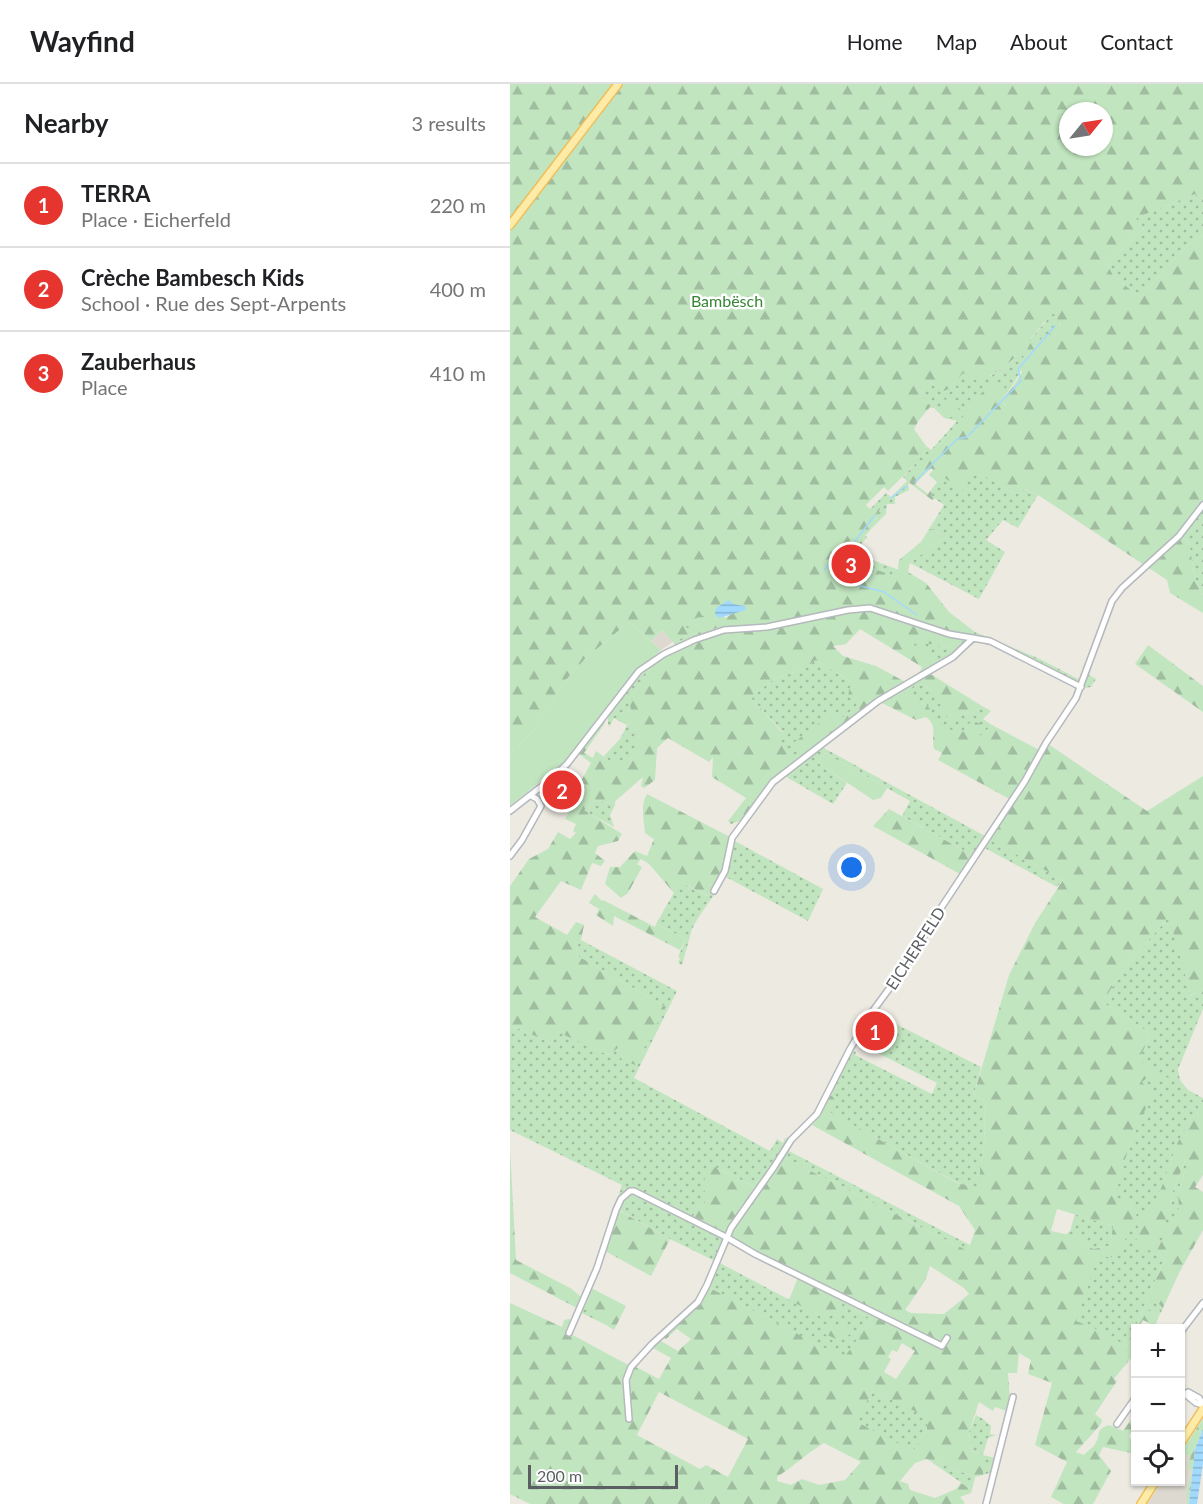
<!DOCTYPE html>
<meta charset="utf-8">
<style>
body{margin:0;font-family:Lato,sans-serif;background:#f2f2f2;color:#202124}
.controls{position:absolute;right:18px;bottom:18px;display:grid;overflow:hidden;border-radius:0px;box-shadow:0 2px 4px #0004}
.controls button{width:54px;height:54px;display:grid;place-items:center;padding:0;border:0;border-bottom:2px solid #e0e0e0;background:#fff;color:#202124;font:30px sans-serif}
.compass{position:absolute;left:549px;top:18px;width:54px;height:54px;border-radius:50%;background:#fff;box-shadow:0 2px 4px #0004;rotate:60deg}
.scale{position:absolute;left:18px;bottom:15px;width:150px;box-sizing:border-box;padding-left:6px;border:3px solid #5b5f63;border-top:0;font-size:16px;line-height:21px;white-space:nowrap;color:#5b5f63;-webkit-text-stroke:4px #fff;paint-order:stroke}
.you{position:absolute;left:342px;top:784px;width:21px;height:21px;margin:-15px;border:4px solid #fff;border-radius:50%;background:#1a73e8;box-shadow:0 0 0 9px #1a73e833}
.badge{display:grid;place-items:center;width:39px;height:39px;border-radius:50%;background:#e6342f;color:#fff;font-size:20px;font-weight:700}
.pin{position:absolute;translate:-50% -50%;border:3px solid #fff;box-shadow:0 2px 6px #0006}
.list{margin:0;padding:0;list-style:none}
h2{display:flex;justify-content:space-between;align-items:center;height:78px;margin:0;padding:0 24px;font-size:26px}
h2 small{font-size:20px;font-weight:400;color:#757577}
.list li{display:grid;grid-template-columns:39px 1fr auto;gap:18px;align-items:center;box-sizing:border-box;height:84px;padding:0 24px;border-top:2px solid #e0e0e0}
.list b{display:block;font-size:22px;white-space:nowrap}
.list p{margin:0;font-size:20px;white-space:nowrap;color:#757577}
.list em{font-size:20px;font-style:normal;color:#757577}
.icon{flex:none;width:33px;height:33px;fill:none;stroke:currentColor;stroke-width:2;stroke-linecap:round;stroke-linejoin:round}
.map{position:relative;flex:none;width:693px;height:1420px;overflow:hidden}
header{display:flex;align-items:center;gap:36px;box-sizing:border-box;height:84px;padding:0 30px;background:#fff;border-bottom:2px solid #e0e0e0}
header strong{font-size:28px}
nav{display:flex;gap:33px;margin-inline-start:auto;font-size:21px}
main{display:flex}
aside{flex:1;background:#fff}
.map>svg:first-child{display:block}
.education{fill:#ddd9d0}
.grass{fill:url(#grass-dots);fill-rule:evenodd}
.forest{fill:url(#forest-firs);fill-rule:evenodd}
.wetland{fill:url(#wetland-marsh)}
.garden{fill:#c1e5bf}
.water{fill:url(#water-rules)}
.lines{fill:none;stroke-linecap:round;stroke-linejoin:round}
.stream{stroke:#a2dafe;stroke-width:1.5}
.minor-casing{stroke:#b5b8bd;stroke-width:8}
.major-casing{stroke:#efbe59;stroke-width:10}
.minor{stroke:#fff;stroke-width:5}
.major{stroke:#feeba7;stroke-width:7}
.labels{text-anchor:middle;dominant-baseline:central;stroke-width:5;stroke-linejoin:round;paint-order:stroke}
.park-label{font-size:16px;fill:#378636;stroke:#fff}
.street-label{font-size:16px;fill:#5b5f63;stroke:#fff}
</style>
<header>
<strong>Wayfind</strong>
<nav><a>Home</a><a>Map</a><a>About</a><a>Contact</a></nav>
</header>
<main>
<aside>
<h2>Nearby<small>3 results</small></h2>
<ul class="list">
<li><span class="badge">1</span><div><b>TERRA</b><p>Place · Eicherfeld</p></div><em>220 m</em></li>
<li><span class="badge">2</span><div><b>Crèche Bambesch Kids</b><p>School · Rue des Sept-Arpents</p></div><em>400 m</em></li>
<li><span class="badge">3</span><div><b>Zauberhaus</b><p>Place</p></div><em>410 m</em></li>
</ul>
</aside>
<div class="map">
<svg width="693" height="1420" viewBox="0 0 693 1420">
<defs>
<pattern id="grass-dots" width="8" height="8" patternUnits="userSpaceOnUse" patternTransform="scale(1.5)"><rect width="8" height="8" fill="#c1e5bf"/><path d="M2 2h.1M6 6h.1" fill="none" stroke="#a0bd9f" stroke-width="1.8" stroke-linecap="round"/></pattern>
<pattern id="forest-firs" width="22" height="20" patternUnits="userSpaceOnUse" patternTransform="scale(1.5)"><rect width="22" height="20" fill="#c1e5bf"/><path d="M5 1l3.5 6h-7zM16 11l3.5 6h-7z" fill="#a0bd9f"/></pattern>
<pattern id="wetland-marsh" width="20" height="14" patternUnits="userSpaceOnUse" patternTransform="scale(1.5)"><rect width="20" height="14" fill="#c1e5bf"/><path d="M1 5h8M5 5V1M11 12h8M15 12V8" fill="none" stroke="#a0bd9f"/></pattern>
<pattern id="water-rules" width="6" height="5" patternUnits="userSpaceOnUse" patternTransform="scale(1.5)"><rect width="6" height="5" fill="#a2dafe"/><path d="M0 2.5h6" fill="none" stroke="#87b4d1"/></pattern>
</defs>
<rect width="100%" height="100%" fill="#edeae2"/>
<path class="education" d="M152 546 163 558 151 566 141 557Z
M676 1370 681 1373 682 1386 677 1405V1420H637L652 1398H670L671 1372 674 1373Z"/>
<path class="grass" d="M685 110 693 115V151L677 162 630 213 604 193 597 180 634 144 625 134Z
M544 228 551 243C520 254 513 292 492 315L496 323 485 319 480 299 442 347 398 397 399 406 385 413V420H377L376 430 361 445 370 425H360L376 409 381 413 397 397 393 393 406 379V374L413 371 416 362 421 366 447 337 434 334 424 324H421V322L410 313 413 305 421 299 434 307 443 300 453 288 481 292 502 276Z
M464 385 505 410 514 405 528 411 508 444 493 436 476 456 495 468 469 515 400 479 432 455 424 445H419L434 421 420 411 435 393 453 398Z
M693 421V511L685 496 679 457 669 452Z
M354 451 357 453 344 469 389 486 387 494 360 495 325 486Z
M633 482 637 485 606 515 599 529 579 591 586 595 581 603 574 604 533 668 530 666 539 648 564 614 565 605 561 600 492 564 466 558 421 590 392 554 447 565 465 548 530 575 568 595C579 588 590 533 600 516 608 502 621 493 633 482Z
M209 543 214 546 170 566 163 558 181 550 195 547 197 548Z
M306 576 341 598 347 622 334 633 283 659 354 625 312 663 475 752 499 715 503 717 479 755 553 796 547 803 473 763 393 886 395 888 364 929 471 983 464 1010 475 1017 474 1065 470 1085V1106L448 1099 319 1028 318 1012 307 1036 283 1058 277 1066 460 1161 458 1167 269 1071 247 1104 203 1082 199 1116 185 1125 221 1144 289 1192 220 1157H217L208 1178 312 1233 334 1213 346 1219 344 1225 361 1235 335 1275 198 1203C184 1227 165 1243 143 1261V1264L126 1283H121L186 1217 205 1177 160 1155 109 1126 81 1204 97 1237 96 1241 68 1227 59 1249 56 1245 58 1246 85 1182 112 1101 0 1046V941L41 959 48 947 98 971 108 964 115 967 111 975 156 923 68 872 66 864 71 856 167 907 124 994 260 1067 267 1055 273 1059 275 1054 279 1055 305 1029 360 927 392 883 462 771 392 732 400 717 315 669 308 679 337 699 323 720 273 691 264 699 223 756 313 805 298 837 216 793 188 834 182 845 172 881 168 879 170 874 168 873 176 855 146 840 170 798 198 812 220 753 251 709 270 688 268 654 273 648 240 613 263 596 295 584ZM344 957 427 999 422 1010 345 971 346 968 340 964Z
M143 580 125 607 121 627 109 630V637L104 634 100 642 98 641V630L121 603 120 601Z
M412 600 428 610 432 622 451 629 462 630 472 622 481 627 473 635 482 641 470 653C457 649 439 649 428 640 423 635 419 625 416 619L407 621 393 608Z
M122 639 130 651 119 680 101 679 94 672 110 655 117 641Z
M88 716 102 720 105 717V721L100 731 104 743 73 726Z
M660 832 681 912 693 904V925L668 985 670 996 678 1006 693 1014V1019H689L687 1034 667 1060 643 1128 625 1150 661 1120 663 1107 677 1072V1082L668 1107 670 1124 647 1166 654 1176 617 1262 565 1237 588 1172 605 1173 623 1121 604 1114 618 1065 632 998 639 991 658 1000 628 977 641 950 592 918 620 877Z
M565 1130 603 1142 600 1162 583 1165 568 1153 554 1152 560 1147Z
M641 1211 653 1224 649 1232 635 1225Z
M363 1307 418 1333 417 1346 403 1368 344 1337Z
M466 1331 473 1335 481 1342 480 1350 486 1351 478 1354 473 1371 486 1374 482 1388 473 1391V1371L461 1367 459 1348Z
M417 1375 465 1393 462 1406Z"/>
<path class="forest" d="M0 0H693V115L685 110 626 134 634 144 597 180 604 193 630 213 677 162 693 151V421L669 452 679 457 685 496 693 511V529L660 509 657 496 528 411 515 405 505 410 464 386 453 398 460 407 457 409 435 394 421 411 424 415 422 416 397 397 442 347 480 298 495 302 485 319 496 322 492 315 502 304 512 288 509 281 522 256 529 257 540 247 551 242 544 229C528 242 517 262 502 276 492 284 481 292 469 298L453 289 443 300 450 308 447 312 438 305 434 307 421 299V308L413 305 410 313 421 322 409 336 404 345 416 362 413 371 406 374V379L378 407 374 403 356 421 360 425 366 422 370 425 361 445 325 486C337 490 348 492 360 495L367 486 387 493 389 476 411 458 419 445H424L432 455 400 479 398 488 416 499 439 528 465 548 447 565 394 555 432 577 419 589 472 622 462 630 451 629 444 637 430 629C434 613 424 607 412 600L394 608 407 621 416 619C426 636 433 647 454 648L456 641 464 637 472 641 470 652 482 641 533 668 538 660 637 727 693 692V904L681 912 659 833 620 877 592 918 641 950 628 977 660 995 658 1000 639 992 632 998 642 1010 618 1065 605 1113 623 1121 628 1127 620 1147 605 1173H588L566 1237 584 1244 617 1262 654 1176 647 1166 669 1124 668 1107 677 1082 676 1074 663 1107 661 1120 645 1166 630 1167 625 1150 633 1131 643 1127 667 1060 682 1032 687 1034 689 1018 693 1019V1091L685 1103 693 1108V1146L669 1189 653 1224 641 1212 640 1217 642 1220 640 1222 637 1221 636 1225 649 1232 645 1242 633 1236 628 1244H626L625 1269 604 1295 607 1297 585 1330 592 1336 591 1340 566 1368 574 1371C577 1367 583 1364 585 1360 592 1350 584 1346 599 1341L613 1347 625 1330V1341L619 1351 620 1355 625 1358 621 1369 593 1363 589 1371 601 1387 583 1420H554L541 1413 557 1378 525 1361 542 1299 518 1290 521 1276 509 1269 507 1289H498L500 1316 497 1327 485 1323 483 1327 469 1318 459 1348 461 1367 473 1371V1391L465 1393 417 1375 405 1379 390 1397 398 1400 400 1406 425 1414 446 1405 451 1399 462 1406 461 1409 450 1413 455 1419 453 1420H20L0 1410V1219L52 1243 54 1236 59 1235 62 1237 56 1245 59 1249 120 1282 126 1283 149 1295 161 1274 141 1263 149 1256 168 1267 181 1255 167 1245 156 1255 153 1253 189 1219 198 1203 334 1274 361 1235 343 1224 346 1220 334 1214 330 1230 312 1233 279 1216 289 1191 227 1157 223 1151 221 1144C207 1149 195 1140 183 1133L185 1125 199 1116 194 1106 195 1085 203 1082 251 1106 273 1073 458 1167 465 1146 449 1122 302 1041 307 1036 319 1012H322L325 1016 320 1028 447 1099 470 1105V1085L474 1065 475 1017 464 1010 499 891 525 839 553 796 478 755 503 717 428 676 432 669 424 665C421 652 428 642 416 633L406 636 368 617 354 625 296 669H291L282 660 325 627 334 633 347 622 346 619 338 612 341 598 306 576 295 584 263 596 240 613 273 649 268 654 285 677 261 697 232 736 221 740 218 737 236 714 202 693 203 673 199 678 158 654 147 664 145 696 134 704 131 702 133 693 102 720 88 716 74 726 112 750 108 757 88 762 85 769 95 777 91 782 82 779 71 806 51 797 25 833 57 851 66 838 74 841 71 856 66 864 68 872 156 923 125 981 111 975 114 968 108 964 98 971 48 948 41 959 0 941V802L19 775 38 765 48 748 60 755 66 749 63 747 66 740 55 735 75 701 71 697 81 679 68 669 93 637 95 639 74 669 83 674 86 667 101 678 107 674 119 680 130 651 122 639 117 641 109 637V630L121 627 120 620 125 607 143 580 156 572 213 546 209 543 196 548 195 547 181 550 163 558 152 546 141 557 119 538 75 575 56 596 22 648 0 670ZM558 27H594V63H558ZM421 384 423 386 419 391 427 398 418 410 405 400ZM213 520 235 522 215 534 209 522ZM350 545 412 583 406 596 399 600 366 582 333 572 323 562 336 560ZM547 1125 603 1142 600 1162 583 1165 568 1153 541 1147ZM420 1182 454 1204 459 1210 434 1230 401 1229 395 1226 415 1197ZM392 1259 405 1267 386 1295 374 1288 381 1275 378 1273 382 1266 387 1268ZM363 1307 417 1333V1346L403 1367 345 1337ZM149 1308 238 1355 218 1393 196 1381 190 1385 127 1351ZM314 1359 351 1378 335 1396 309 1401 292 1395 281 1401 267 1397V1393C284 1382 297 1369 314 1359Z
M431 314 444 319 452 327 447 333H439L433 327 434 321 429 317Z
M638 561 693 602V628L625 580Z
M137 710 222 754 215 787 199 812 170 798 164 809 139 780 131 775 127 780 132 783 118 809 111 814 95 800 100 783H110L125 767 137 772 144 755 135 749C134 736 130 721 137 710Z
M379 725 462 771 450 790 363 742Z
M85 810 92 817 93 816 145 843 146 840 176 855 170 866 104 832 103 842 86 831 89 825 79 819Z
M0 1063 6 1176 62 1205 72 1214 67 1224 0 1189Z
M108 1126 160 1155 141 1192 95 1167Z
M81 1204 116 1222 104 1246 96 1241 97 1237 71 1223Z
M313 1240 336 1242 347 1249 346 1252 340 1250 331 1257 310 1248Z
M693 1335V1345L685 1365 679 1420H677V1405L682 1387 679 1385 678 1378 681 1373 676 1370 674 1374 670 1369Z"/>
<path class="wetland" d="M194 531 196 536 199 537 198 540 182 548 178 546 174 539Z"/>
<path class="garden" d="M119 538 151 566 118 595 53 679 0 722V670L22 648 56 596 75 575Z
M315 669 377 704 371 714 363 716 308 679Z"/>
<path class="water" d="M219 516 223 520 235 522 236 526 209 534 205 530 206 524Z
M693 1345V1380L687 1420H679L685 1365Z"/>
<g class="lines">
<path class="stream" d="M405 398 447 355 457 353 511 297 508 285 545 242
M381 414 395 403H397
M314 487 317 481 333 473 365 431
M336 498 374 508 407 531"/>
<defs>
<path id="minor" d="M0 727 41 695 57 680 129 587 154 570 184 556 214 546 257 543 338 526 360 524 439 550 480 557 571 603
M0 772 12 756 31 722 27 715 21 712
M204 807 215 787 222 754 263 698 368 617 443 573 463 554
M59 1249 87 1184 106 1126 111 1115 120 1107H124L216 1153 245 1170 432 1262 437 1254
M670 1249 693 1219
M670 1306 686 1319 693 1321
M678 1308 689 1314 693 1320
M119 1335 116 1296 121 1283 142 1260 188 1218 197 1201 221 1144 264 1083 281 1056 307 1030 340 965 362 928 393 886 431 824 515 697 536 659 566 614 602 517 612 504 669 452 693 421
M607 1340 626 1313
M476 1420 503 1313"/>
<path id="major" d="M0 141 108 0
M670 1360 693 1325
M631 1420 645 1398"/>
</defs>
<use href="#minor" class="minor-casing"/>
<use href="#major" class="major-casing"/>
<use href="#minor" class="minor"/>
<use href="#major" class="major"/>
</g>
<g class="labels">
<g class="park-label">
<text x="217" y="216">Bambësch</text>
</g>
<g class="street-label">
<text transform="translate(405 864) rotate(-57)">EICHERFELD</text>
</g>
</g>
</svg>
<div class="controls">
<button>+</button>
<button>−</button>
<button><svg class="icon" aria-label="locate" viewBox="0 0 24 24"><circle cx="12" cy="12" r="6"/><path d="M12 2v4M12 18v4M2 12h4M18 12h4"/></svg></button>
</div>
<svg class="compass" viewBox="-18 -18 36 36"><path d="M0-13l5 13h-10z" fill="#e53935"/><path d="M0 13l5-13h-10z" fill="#757577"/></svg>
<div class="scale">200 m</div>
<div class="you"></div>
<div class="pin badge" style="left:365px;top:947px">1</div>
<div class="pin badge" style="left:52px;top:706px">2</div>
<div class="pin badge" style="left:341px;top:480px">3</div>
</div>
</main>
